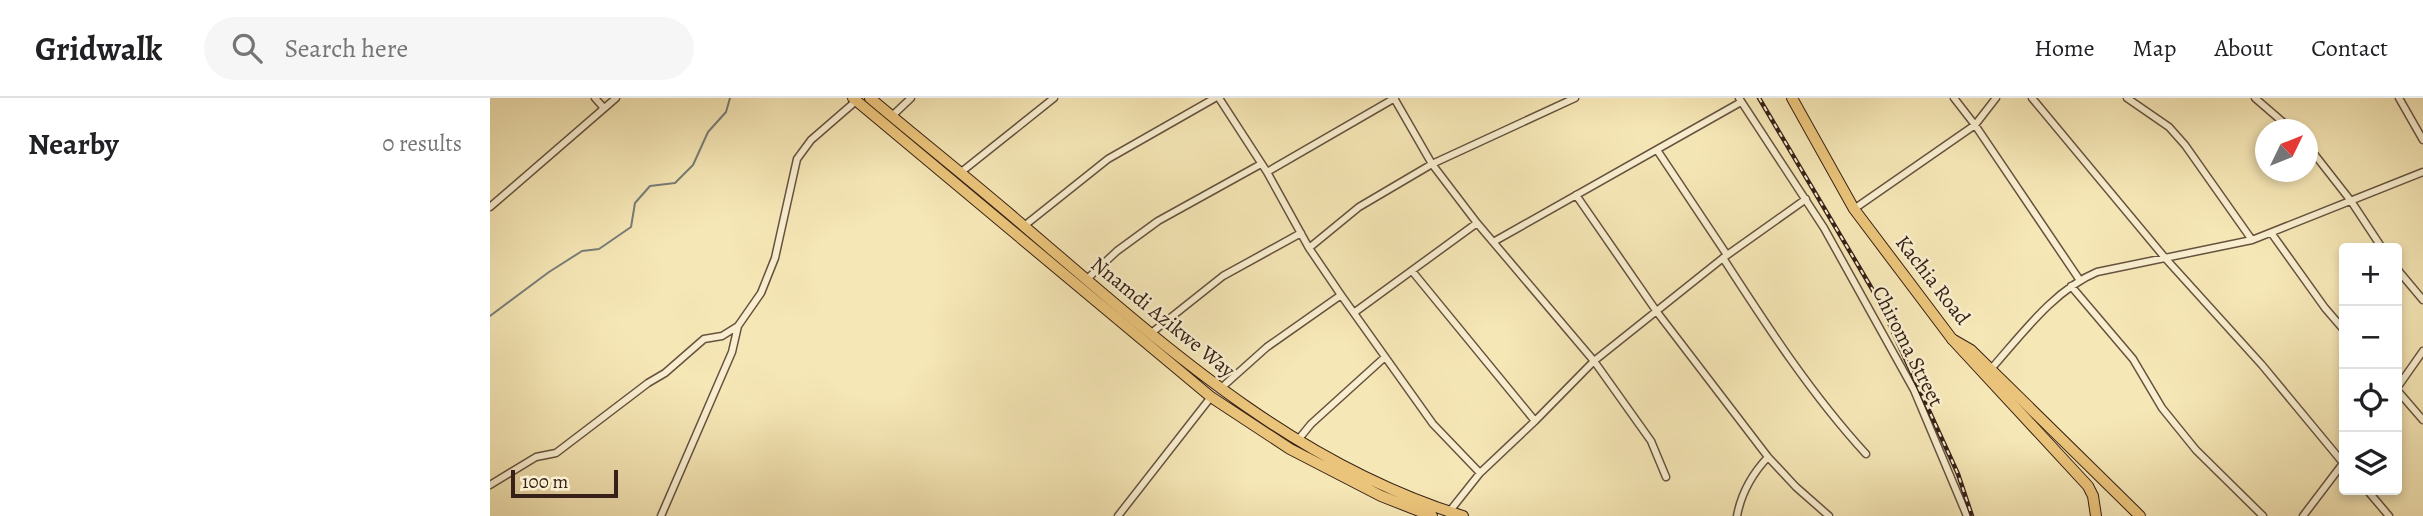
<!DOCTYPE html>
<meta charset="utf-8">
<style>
body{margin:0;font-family:Alegreya,serif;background:#f6f6f6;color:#202124}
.controls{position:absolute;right:21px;bottom:21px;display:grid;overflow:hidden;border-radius:7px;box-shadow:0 4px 10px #0003}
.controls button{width:63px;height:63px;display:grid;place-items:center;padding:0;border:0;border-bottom:2px solid #e0e0e0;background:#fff;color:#202124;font:35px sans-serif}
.compass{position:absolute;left:1765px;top:21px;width:63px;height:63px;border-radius:50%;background:#fff;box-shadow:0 4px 10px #0003;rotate:47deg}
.scale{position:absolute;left:21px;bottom:18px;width:107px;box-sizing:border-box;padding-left:7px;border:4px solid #362017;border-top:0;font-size:19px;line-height:24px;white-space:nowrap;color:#362017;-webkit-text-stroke:5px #f9efd0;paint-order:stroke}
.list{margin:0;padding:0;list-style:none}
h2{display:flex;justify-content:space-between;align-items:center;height:91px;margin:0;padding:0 28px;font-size:30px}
h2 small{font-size:23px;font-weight:400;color:#757577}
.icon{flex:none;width:38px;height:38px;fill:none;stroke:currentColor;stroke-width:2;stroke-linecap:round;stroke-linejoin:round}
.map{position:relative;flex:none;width:1933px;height:418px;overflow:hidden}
header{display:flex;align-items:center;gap:42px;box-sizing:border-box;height:98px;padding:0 35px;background:#fff;border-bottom:2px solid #e0e0e0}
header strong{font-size:33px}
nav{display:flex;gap:38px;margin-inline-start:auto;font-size:24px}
.search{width:490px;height:63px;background:#f6f6f6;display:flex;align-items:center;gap:18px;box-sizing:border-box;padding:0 24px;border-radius:38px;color:#757577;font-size:26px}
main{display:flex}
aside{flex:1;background:#fff}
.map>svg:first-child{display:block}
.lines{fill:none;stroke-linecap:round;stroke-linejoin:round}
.stream{stroke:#777e79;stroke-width:2}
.minor-casing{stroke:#66523f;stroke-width:9}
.primary-casing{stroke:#362017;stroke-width:12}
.trunk-casing{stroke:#362017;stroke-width:12}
.minor{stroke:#f9efd0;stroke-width:6}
.primary{stroke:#ebc47b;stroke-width:10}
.trunk{stroke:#ebc47b;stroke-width:10}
.rail-casing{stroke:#362017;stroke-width:4.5}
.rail{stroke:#f9efd0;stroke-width:2;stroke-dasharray:5;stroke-linecap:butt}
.labels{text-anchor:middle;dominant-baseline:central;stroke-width:5;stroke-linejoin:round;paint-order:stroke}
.street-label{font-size:21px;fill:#362017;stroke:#f9efd0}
</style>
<header>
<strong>Gridwalk</strong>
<div class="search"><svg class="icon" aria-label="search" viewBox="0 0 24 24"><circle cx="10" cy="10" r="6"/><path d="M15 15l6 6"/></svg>Search here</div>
<nav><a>Home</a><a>Map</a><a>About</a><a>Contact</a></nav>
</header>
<main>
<aside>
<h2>Nearby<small>0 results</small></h2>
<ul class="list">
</ul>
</aside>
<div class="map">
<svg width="1933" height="418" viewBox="0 0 1933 418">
<rect width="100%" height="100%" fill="#f6e7b6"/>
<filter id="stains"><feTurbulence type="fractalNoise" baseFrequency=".00286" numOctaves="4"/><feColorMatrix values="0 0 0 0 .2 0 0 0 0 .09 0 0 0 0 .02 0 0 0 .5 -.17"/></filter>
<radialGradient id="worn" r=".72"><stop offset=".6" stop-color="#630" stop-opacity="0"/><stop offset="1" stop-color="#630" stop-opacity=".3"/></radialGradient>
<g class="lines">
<path class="stream" d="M0 218 59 174 92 153 109 151 141 129 145 105 160 88 185 85 203 67 218 34 236 14 240 0"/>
<defs>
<path id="minor" d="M105 0 113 9
M729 0 777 74 819 150 851 197 943 326 990 375
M904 0 942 66 987 125 1104 263 1161 343 1176 379
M1249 0 1334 130 1424 292 1477 418
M1464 0 1485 27 1589 181
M1542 0 1676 161 1772 267 1854 366
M1637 0 1679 29 1695 47 1762 142
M1765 0 1802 32
M1909 0 1933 42
M402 18 421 0
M1818 48 1861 103 1892 150
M1167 52 1237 157
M777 74 905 0
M470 75 564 0
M1086 97 1167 214 1278 359 1306 389 1339 418
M0 109 126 0
M1364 111 1485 27 1506 0
M534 128 618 61 725 0
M1782 136 1835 210 1854 232
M1005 143 1251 4
M819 150 869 109 942 66 1085 0
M1233 160C1277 228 1321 296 1376 356
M1907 171 1933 202
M922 173 1045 323
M596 182 627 153 668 123 771 66
M1581 188 1643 261 1672 310 1706 352 1773 418
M865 214 987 125
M660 236 733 178 811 135
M1501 271C1532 236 1564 192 1607 174L1762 142 1933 74
M1907 290 1933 253
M730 291 777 249 851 197
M1907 292 1933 322
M808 342 821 326 895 259
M0 387 46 359 66 355 158 285 175 275 214 241 232 238 248 228
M1877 392 1899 418
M959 414 990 375 1045 323 1104 263 1233 160 1316 101
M171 418 242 254 248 228 271 195 285 160 307 61 321 42 366 3
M628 418 721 299
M1247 418C1251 396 1263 375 1278 359
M1813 418 1854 364"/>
<path id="primary" d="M1302 0 1364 111 1462 241 1481 252 1650 418"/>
<path id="trunk" d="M363 0 721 299 800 351 891 398 942 418
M380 0C431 43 484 85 535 129 670 244 799 364 973 418
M1462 241 1598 388 1603 398 1606 418"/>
</defs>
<use href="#minor" class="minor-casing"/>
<use href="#primary" class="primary-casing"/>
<use href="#trunk" class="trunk-casing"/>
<use href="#minor" class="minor"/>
<use href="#primary" class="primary"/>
<use href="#trunk" class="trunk"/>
<defs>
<path id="rail" d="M1269 0 1388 201 1468 376 1482 418"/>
</defs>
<use href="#rail" class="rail-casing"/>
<use href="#rail" class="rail"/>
</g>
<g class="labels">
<g class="street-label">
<text transform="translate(1443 182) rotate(52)">Kachia Road</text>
<text transform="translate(673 219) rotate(39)">Nnamdi Azikwe Way</text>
<text transform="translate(1418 248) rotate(63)">Chiroma Street</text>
</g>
</g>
<rect width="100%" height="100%" filter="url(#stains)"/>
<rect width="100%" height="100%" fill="url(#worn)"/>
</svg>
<div class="controls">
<button>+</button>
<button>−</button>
<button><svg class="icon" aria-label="locate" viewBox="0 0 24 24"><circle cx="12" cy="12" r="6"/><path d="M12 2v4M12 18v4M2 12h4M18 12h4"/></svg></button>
<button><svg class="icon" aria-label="layers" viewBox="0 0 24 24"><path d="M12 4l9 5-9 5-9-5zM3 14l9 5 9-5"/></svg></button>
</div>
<svg class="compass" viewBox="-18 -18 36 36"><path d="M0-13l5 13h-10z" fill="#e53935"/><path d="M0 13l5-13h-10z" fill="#757577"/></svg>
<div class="scale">100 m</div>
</div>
</main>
